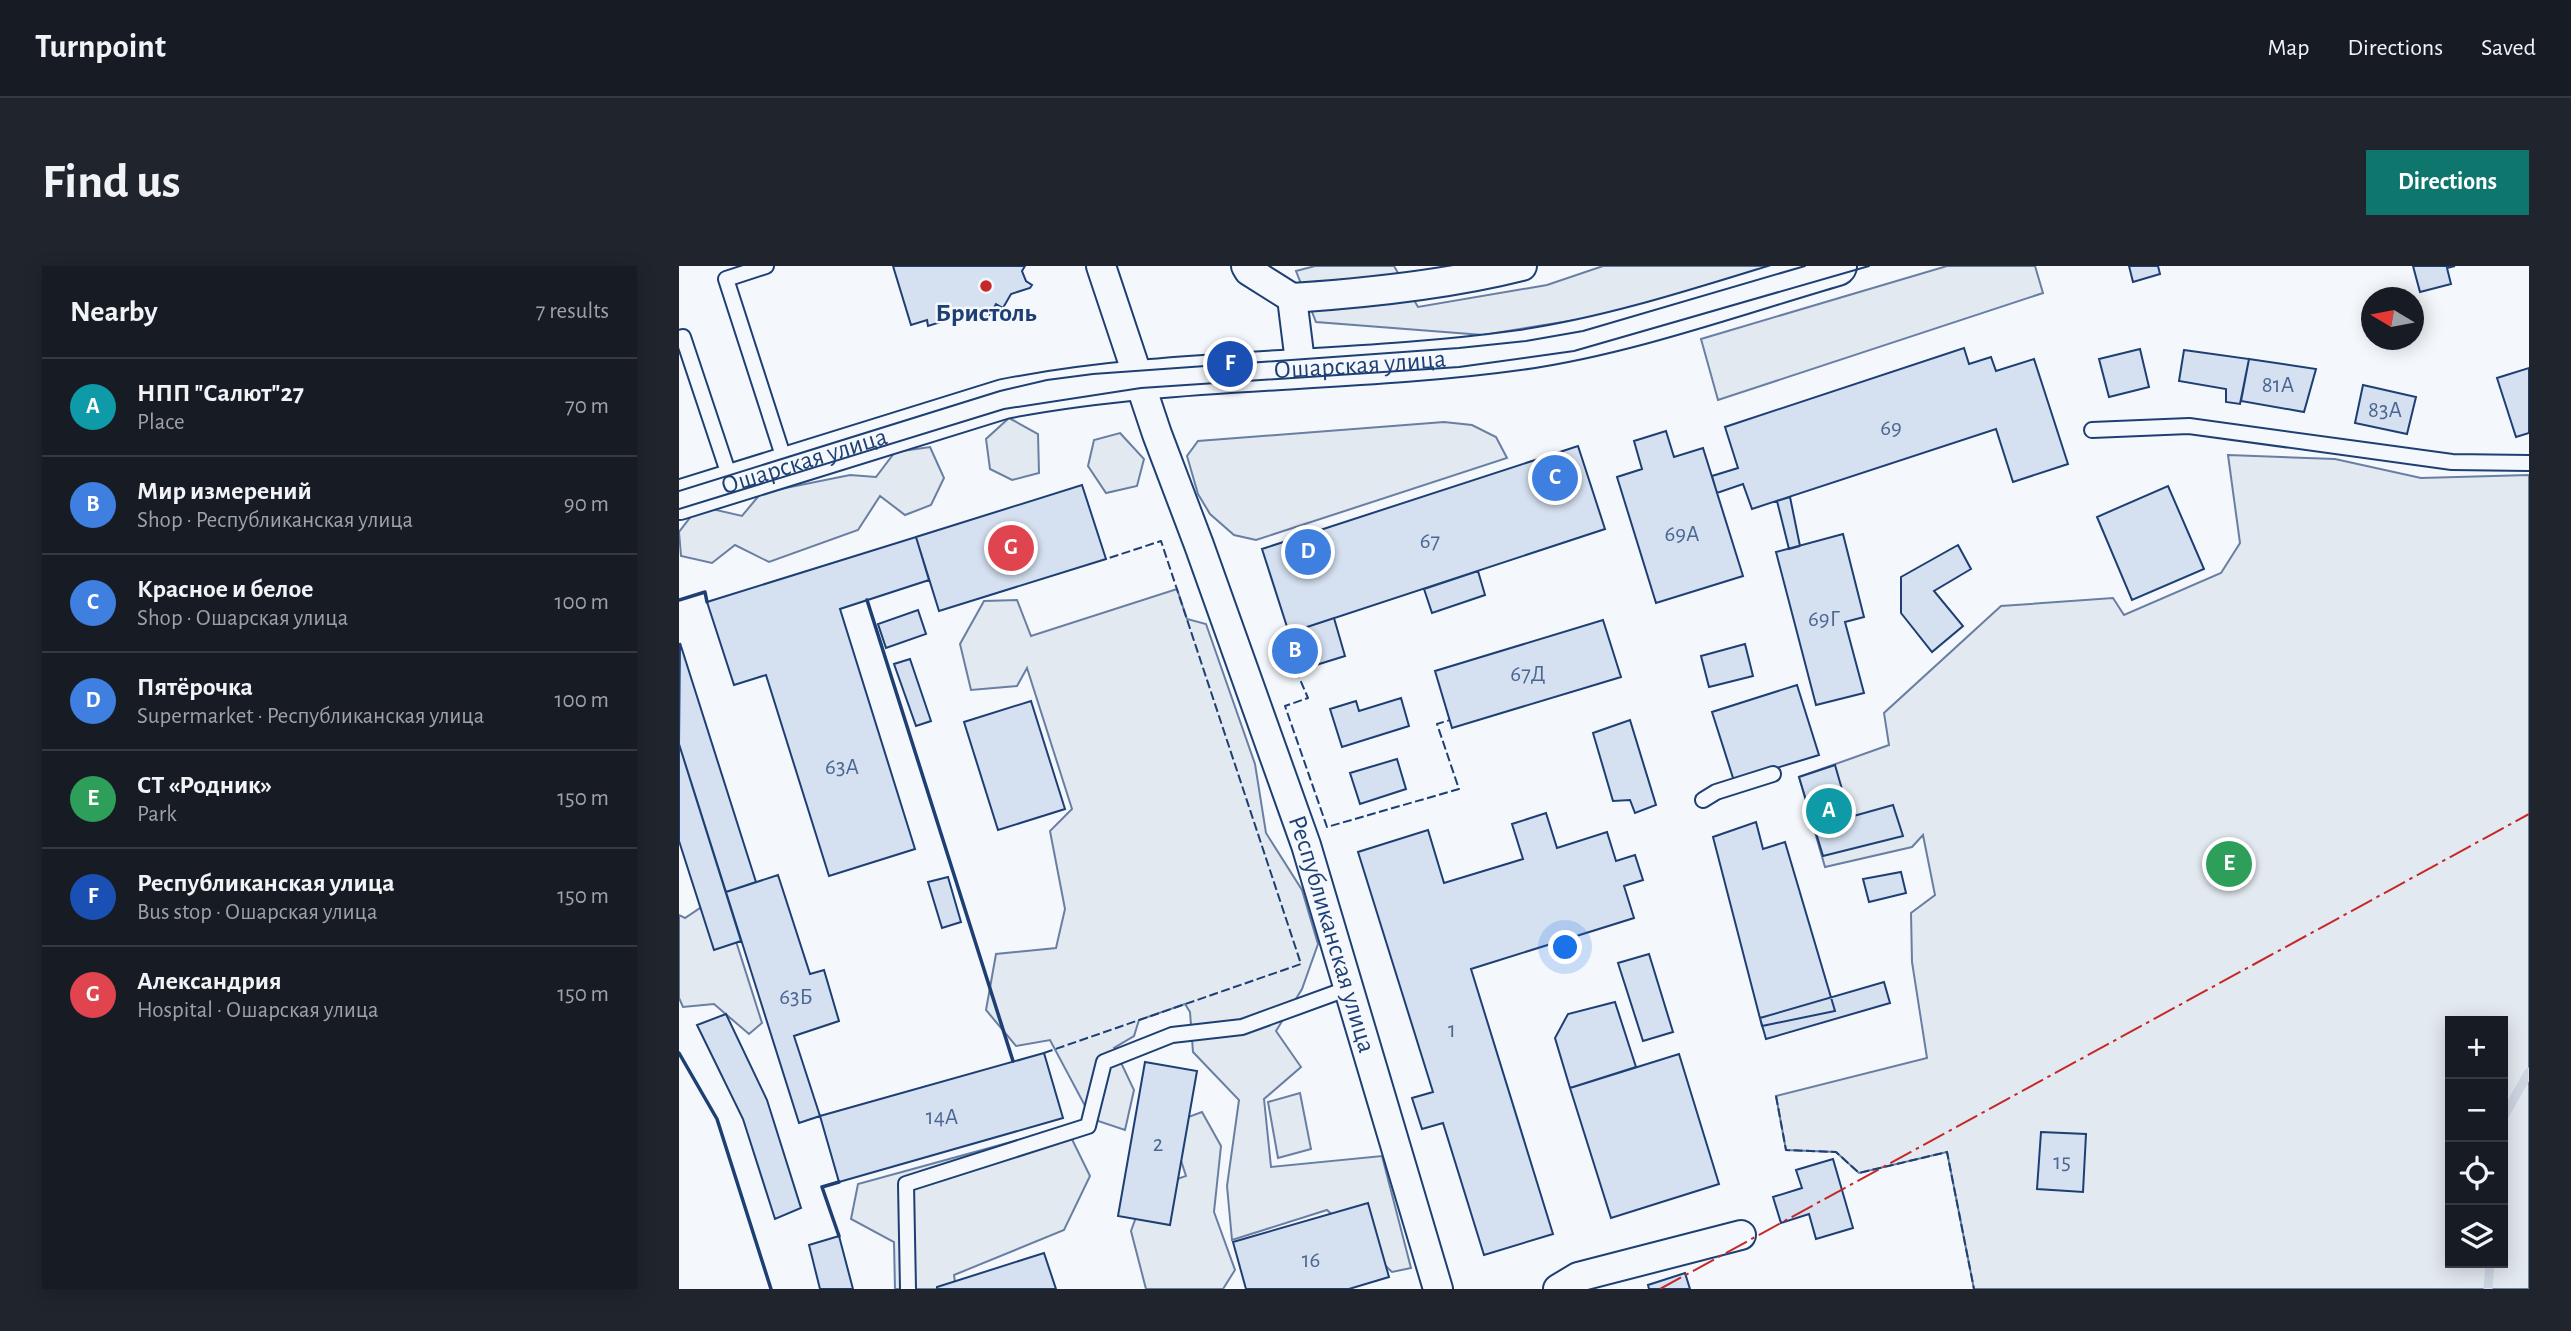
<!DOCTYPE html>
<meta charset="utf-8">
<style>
body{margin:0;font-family:"Alegreya Sans",sans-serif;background:#20242c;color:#f1f3f6}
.controls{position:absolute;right:21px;bottom:21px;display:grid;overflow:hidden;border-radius:0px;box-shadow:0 4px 18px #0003}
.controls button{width:63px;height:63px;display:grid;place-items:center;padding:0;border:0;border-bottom:2px solid #363941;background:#171b24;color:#f1f3f6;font:35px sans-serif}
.compass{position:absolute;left:1682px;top:21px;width:63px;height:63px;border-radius:50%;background:#171b24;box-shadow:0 4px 18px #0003;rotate:280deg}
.you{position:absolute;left:887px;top:682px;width:24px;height:24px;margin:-18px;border:5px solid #fff;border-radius:50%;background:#1a73e8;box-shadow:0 0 0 10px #1a73e833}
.badge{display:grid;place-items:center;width:46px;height:46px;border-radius:50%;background:#0f766e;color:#fff;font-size:23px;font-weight:700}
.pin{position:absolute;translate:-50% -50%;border:4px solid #fff;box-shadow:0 2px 7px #0006}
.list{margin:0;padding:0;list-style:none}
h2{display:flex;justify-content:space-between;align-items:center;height:91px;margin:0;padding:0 28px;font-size:30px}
h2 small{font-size:23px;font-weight:400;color:#9ea1a6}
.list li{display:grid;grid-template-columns:46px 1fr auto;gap:21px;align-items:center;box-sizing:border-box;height:98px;padding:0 28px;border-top:2px solid #363941}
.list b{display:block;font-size:26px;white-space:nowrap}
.list p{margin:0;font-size:23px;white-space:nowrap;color:#9ea1a6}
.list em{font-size:23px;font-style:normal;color:#9ea1a6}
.icon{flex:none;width:38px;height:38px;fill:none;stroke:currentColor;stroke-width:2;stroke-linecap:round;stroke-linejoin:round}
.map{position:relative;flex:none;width:1850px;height:1023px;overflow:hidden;border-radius:0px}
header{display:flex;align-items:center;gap:42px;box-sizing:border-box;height:98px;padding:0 35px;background:#171b24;border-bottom:2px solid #363941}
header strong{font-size:33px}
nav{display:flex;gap:38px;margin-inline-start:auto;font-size:24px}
.intro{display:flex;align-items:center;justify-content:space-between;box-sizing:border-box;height:168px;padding:0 42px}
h1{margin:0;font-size:49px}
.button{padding:18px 32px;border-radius:0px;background:#0f766e;color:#fff;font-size:24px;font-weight:700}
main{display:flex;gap:42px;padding:0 42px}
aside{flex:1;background:#171b24;border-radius:0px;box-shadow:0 4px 18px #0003}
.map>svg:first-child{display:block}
.green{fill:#e3e9f0;stroke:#687fa3;stroke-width:2;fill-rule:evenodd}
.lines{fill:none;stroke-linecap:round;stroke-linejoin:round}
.stream{stroke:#cfd7e4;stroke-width:9}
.building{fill:#d5e0f0;stroke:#1d3f73;stroke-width:2}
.lane-casing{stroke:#1d3f73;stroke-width:18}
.street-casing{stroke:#1d3f73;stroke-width:32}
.secondary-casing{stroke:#1d3f73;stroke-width:42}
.lane{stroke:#f4f7fb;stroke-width:14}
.street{stroke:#f4f7fb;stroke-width:28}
.secondary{stroke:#f4f7fb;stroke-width:38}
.tram{stroke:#1d3f73;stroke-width:2}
.fence{stroke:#1d3f73;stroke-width:2;stroke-dasharray:9 3.5;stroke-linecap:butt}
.wall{stroke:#1d3f73;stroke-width:3.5}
.power{stroke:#c62828;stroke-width:2;stroke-dasharray:24 5 3.5 5;stroke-linecap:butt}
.poi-dot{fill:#c62828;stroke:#f4f7fb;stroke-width:2.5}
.labels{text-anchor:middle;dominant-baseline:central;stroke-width:5;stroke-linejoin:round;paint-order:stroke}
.number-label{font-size:23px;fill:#4b6792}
.poi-label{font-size:26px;font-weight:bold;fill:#1d3f73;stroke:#f4f7fb}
.street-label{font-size:26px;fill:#1d3f73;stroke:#f4f7fb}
</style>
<header>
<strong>Turnpoint</strong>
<nav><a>Map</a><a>Directions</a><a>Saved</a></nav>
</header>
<div class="intro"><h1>Find us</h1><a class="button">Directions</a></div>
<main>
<aside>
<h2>Nearby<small>7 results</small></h2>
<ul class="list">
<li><span class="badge" style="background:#0f9aa8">A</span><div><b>НПП &quot;Салют&quot;27</b><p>Place</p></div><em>70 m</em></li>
<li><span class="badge" style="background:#3f7fe0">B</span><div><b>Мир измерений</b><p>Shop · Республиканская улица</p></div><em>90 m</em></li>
<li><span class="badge" style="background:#3f7fe0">C</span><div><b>Красное и белое</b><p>Shop · Ошарская улица</p></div><em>100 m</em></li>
<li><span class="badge" style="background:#3f7fe0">D</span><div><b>Пятёрочка</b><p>Supermarket · Республиканская улица</p></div><em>100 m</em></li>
<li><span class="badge" style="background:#2e9e5b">E</span><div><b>СТ «Родник»</b><p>Park</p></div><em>150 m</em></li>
<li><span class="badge" style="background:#1a4fb4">F</span><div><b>Республиканская улица</b><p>Bus stop · Ошарская улица</p></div><em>150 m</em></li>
<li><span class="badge" style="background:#e0444e">G</span><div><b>Александрия</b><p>Hospital · Ошарская улица</p></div><em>150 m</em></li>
</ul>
</aside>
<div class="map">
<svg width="1850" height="1023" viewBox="0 0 1850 1023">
<rect width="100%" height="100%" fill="#f4f7fb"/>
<path class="green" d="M636 0H715L739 41 868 19 924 0H1096L940 47 804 69 637 56 617 5Z
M1268 0H1356L1364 27 1039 134 1022 73Z
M330 152 359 168 360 207 333 214 311 203 307 173Z
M765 156 793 159 817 171 828 192 577 274 555 269 531 248 519 228 508 190 519 175Z
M441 167 465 193 458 220 427 227 409 200 415 174Z
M251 181 265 212 252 239 226 249 201 230 179 264 90 296 56 279 33 297 2 290 0 266 20 240 63 250 82 227 171 209 197 211 216 186Z
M1549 189 1656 193 1742 212 1850 209V1023H1295L1268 886 1180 907 1157 886 1107 884 1097 830 1248 792 1233 696 1232 647 1256 629 1244 569 1233 581 1146 601 1120 511 1210 479 1205 447 1322 340 1434 332 1445 349 1542 307 1561 277ZM1771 755H1824V997H1771Z
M498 323 508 353 527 358 576 498 587 567 623 624 639 678 623 723 597 765 622 801 585 833 592 901 703 890 732 1002 713 1006 648 944 553 974 548 920 560 834 514 786 511 746 506 738 460 754 455 770 435 782 455 824 446 864 413 853 371 774 337 780 307 744 317 688 377 682 386 643 371 565 393 543 348 402 338 420 292 424 281 378 305 335 338 334 352 370Z
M30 636 48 647 83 757 70 768 35 738 4 741 0 732V649L6 652Z
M621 827 632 883 599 892 589 836Z
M523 846 542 880 535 946 556 1004 544 1023H467L452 965 467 924 507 910 490 858Z
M387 861 411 910 385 964 275 1009 277 1023H216L215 976 172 953 179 918Z"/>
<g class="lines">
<path class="stream" d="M1824 852 1850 806
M1809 1023 1811 997"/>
</g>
<path class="building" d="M214 0H346L343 5 347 15 353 19 351 22 332 28 324 42 317 38 309 52 297 45 249 60 248 54 232 59Z
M1450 0H1479L1481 8 1454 16Z
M1734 0H1776L1768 2 1772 18 1741 26Z
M1285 82 1290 98 1312 91 1317 105 1355 93 1389 198 1334 216 1317 163 1073 243 1064 218 1038 227 1033 210 1059 202 1046 161Z
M1461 83 1470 121 1430 131 1420 93Z
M1505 84 1570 93 1561 138 1547 136V123L1500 115Z
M1570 93 1637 103 1625 146 1562 135Z
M1850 102V167L1837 171 1818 112Z
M1684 119 1737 131 1728 168 1676 157Z
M987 165 995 191 1024 182 1064 310 977 337 938 211 963 203 955 175Z
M899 180 926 263 610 367 583 283Z
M403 219 427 293 260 345 237 271Z
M1489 220 1525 303 1453 334 1418 251Z
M1111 231 1121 280 1110 283 1098 235Z
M1164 268 1185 351 1166 356 1185 427 1137 439 1097 286Z
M237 271 250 314 161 343 236 583 150 610 87 409 55 419 28 336Z
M1279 279 1292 303 1255 325 1284 360 1253 386 1222 347V311Z
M799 305 806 329 753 347 745 323Z
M239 344 247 368 207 382 199 358Z
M655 352 666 390 621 404 610 367Z
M924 354 942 411 773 462 756 405Z
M1 377 77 616 47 626 0 478Z
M1066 378 1074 410 1030 421 1022 390Z
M231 393 252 455 237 460 215 398Z
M1118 419 1140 489 1055 515 1033 446Z
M722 432 730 460 663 481 651 443 677 435 680 445Z
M352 435 386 543 319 564 285 456Z
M951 454 977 539 956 547 951 534 934 535 914 467Z
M0 478 62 675 35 684 0 575Z
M718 493 727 523 681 538 671 507Z
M1156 499 1171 551 1214 539 1224 570 1144 590 1120 511Z
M867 547 878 582 928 566 937 595 956 589 964 614 945 620 955 652 792 703 874 968 805 989 764 857 743 863 733 832 754 826 679 586 749 564 765 617 844 593 833 558Z
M1077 556 1084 583 1106 576 1156 745 1083 760 1034 571Z
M1222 606 1227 627 1190 636 1184 613Z
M99 609 131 708 145 704 160 755 115 770 141 850 120 857 47 626Z
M269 611 282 656 263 662 249 616Z
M970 688 994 766 964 775 939 697Z
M1205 716 1211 737 1087 773 1081 752Z
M936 736 957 801 891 822 876 772 889 748Z
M47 748 88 834 122 942 96 953 64 853 18 759Z
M365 787 384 852 160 916 141 850Z
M1000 788 1040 918 932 952 891 822Z
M466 796 518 805 491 959 439 950Z
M1362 866 1407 868 1404 926 1358 923Z
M1154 893 1174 962 1137 973 1130 948 1102 957 1094 931 1123 922 1117 904Z
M689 937 710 1011 670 1023H567L554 976Z
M160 970 174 1023H141L130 979Z
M365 987 377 1023H258V1021Z
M1006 1007 1011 1023H970L969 1019Z"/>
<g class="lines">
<defs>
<path id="lane" d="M87 0 47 13 107 199
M0 72 4 71 52 215
M1413 164 1510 160 1773 196 1850 197
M1024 534 1037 526 1094 508
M229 1023 227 918 409 860 425 796 493 769 563 761 670 722"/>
<g id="street">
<path id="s1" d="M422 0 478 168 520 279 627 579 759 1023"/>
<path d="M567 0 570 5 613 32 622 104"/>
<path d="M613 32C689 27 768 19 843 0"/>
<path d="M879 1023 899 1011 1062 969"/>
</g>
<g id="secondary">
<path id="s2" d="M0 234 325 133C494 100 669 108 841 84 947 69 1055 30 1158 0"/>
</g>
</defs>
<use href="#lane" class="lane-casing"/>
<use href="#street" class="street-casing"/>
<use href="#secondary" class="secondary-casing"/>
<use href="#lane" class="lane"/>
<use href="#street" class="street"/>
<use href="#secondary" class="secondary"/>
<path class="tram" d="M0 225 321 125 368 114 414 108 780 82 847 75 904 65 1126 0
M0 243 325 143 462 122 780 101 895 85 1190 0"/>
<path class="fence" d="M619 395 614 397 629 432 606 440 648 561 780 523 758 458 771 454
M365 787 622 698 482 275 427 293
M1097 830 1107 884 1157 886 1180 907 1268 886 1295 1023"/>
<path class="wall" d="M0 334 26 326 28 336
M188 334 334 795
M0 787 38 853 92 1023
M160 970 143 921 160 916"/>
<path class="power" d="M981 1023 1850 548"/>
</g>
<circle class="poi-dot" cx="307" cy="20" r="7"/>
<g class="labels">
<g class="number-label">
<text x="1599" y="119">81А</text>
<text x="1706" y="144">83А</text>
<text x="1212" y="162">69</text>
<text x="1003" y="268">69А</text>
<text x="751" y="275">67</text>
<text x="1145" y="353">69Г</text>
<text x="849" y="408">67Д</text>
<text x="163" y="501">63А</text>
<text x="117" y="731">63Б</text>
<text x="773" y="764">1</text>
<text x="263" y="851">14А</text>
<text x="479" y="878">2</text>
<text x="1383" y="896">15</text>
<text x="632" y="994">16</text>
</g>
<g class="poi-label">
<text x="307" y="47">Бристоль</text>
</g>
<g class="street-label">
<text stroke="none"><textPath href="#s2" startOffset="698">Ошарская улица</textPath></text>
<text stroke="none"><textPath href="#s2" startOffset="131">Ошарская улица</textPath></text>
<text stroke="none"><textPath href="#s1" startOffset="707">Республиканская улица</textPath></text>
</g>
</g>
</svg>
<div class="controls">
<button>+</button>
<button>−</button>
<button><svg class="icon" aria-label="locate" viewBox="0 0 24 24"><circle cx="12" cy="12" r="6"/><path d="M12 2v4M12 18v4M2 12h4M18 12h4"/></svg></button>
<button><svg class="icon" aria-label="layers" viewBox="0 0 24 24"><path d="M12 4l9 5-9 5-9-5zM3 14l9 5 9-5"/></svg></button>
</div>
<svg class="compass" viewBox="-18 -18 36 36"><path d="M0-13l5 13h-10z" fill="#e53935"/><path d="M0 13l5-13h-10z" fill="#9ea1a6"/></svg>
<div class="you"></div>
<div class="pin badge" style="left:1150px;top:545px;background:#0f9aa8">A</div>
<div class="pin badge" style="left:616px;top:385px;background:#3f7fe0">B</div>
<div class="pin badge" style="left:876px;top:212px;background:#3f7fe0">C</div>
<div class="pin badge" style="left:629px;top:286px;background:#3f7fe0">D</div>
<div class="pin badge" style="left:1550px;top:598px;background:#2e9e5b">E</div>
<div class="pin badge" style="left:551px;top:98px;background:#1a4fb4">F</div>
<div class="pin badge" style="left:332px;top:282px;background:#e0444e">G</div>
</div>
</main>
